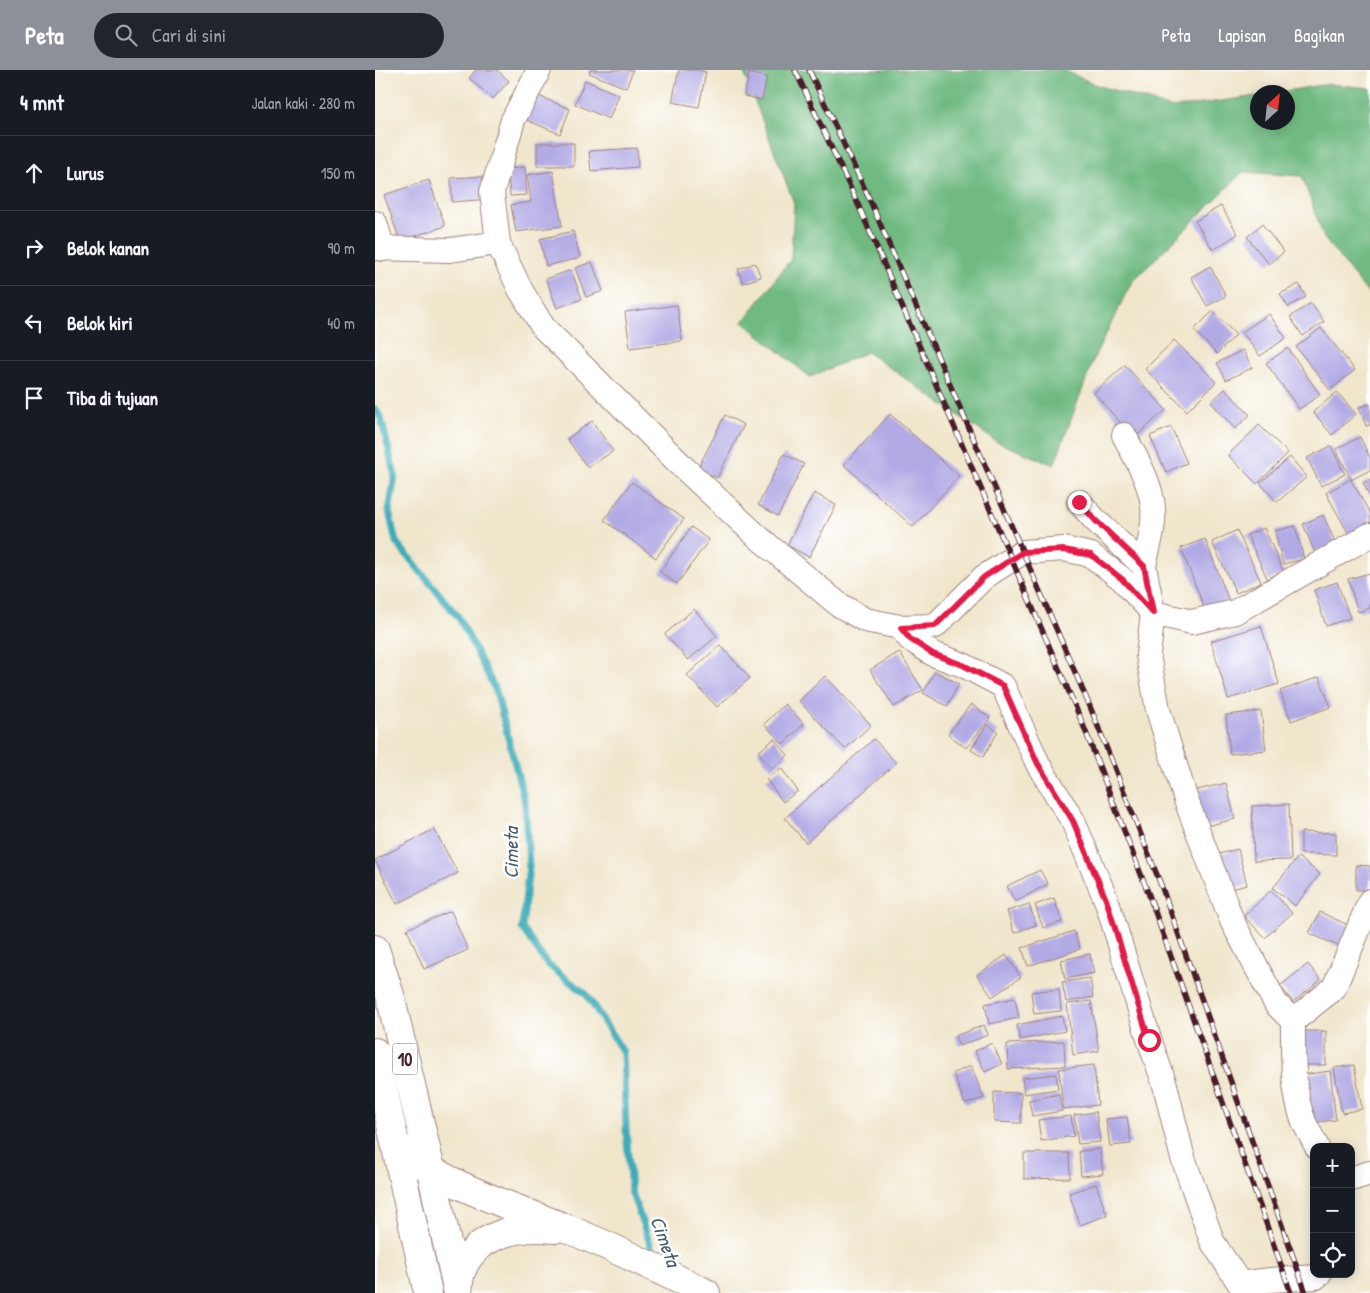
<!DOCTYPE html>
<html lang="id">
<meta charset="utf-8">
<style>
body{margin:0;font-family:"Patrick Hand",sans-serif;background:#20242c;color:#f1f3f6}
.controls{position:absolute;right:15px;bottom:15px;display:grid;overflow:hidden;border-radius:10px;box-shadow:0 2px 12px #0003}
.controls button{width:45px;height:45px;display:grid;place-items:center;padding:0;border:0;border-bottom:1px solid #363941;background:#171b24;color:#f1f3f6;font:25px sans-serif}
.compass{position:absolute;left:875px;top:15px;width:45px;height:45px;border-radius:50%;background:#171b24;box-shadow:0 2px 12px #0003;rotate:27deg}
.stop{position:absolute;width:15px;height:15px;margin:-11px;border:4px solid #e11d48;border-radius:50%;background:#fff}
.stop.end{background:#e11d48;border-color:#fff;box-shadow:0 1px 5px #0008}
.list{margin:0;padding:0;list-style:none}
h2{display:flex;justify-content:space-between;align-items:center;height:65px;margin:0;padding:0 20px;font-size:21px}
h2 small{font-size:16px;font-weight:400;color:#9ea1a6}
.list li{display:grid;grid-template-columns:32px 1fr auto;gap:15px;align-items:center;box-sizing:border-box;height:75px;padding:0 20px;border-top:1px solid #363941}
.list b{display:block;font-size:19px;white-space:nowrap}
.list em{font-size:16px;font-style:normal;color:#9ea1a6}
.icon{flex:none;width:28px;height:28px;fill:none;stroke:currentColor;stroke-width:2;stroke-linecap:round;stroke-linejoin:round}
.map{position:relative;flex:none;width:995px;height:1223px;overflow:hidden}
header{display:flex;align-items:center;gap:30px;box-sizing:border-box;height:70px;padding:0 25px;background:#8c9099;color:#fff}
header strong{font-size:24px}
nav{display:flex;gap:28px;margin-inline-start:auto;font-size:18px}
.search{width:350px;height:45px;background:#20242c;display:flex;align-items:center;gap:12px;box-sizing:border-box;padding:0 18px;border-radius:28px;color:#9ea1a6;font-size:19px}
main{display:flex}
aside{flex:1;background:#171b24}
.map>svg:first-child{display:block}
.forest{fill:#6fba81;stroke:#5c6c56}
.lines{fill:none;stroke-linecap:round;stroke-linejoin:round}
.stream{stroke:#3cacb9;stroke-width:7}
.building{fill:#b2aae5}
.minor-casing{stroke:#9d827c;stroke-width:26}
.highway-casing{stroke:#9d827c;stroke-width:30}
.minor{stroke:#fff;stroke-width:24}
.highway{stroke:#fff;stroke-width:28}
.rail-casing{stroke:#4a1f2b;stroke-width:5.5}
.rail{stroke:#fff;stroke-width:4;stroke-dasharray:11;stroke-linecap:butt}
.route{stroke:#e11d48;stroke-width:6}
.labels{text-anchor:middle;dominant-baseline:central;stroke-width:5;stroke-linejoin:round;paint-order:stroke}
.shield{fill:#fff;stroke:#80626b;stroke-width:1}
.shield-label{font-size:18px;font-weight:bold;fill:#4a1f2b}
.water-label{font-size:20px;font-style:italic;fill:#445e6b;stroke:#fff}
</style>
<header>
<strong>Peta</strong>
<div class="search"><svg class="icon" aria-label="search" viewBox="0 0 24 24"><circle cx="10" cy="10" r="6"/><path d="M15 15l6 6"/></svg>Cari di sini</div>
<nav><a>Peta</a><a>Lapisan</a><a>Bagikan</a></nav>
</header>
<main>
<aside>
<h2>4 mnt<small>Jalan kaki · 280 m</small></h2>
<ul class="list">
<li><svg class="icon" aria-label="ahead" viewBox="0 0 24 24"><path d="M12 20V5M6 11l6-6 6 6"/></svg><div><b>Lurus</b></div><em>150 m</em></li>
<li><svg class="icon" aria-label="right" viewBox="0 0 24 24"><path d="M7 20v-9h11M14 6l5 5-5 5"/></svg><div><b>Belok kanan</b></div><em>90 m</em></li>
<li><svg class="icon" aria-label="left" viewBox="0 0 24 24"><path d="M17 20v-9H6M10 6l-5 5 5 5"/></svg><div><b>Belok kiri</b></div><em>40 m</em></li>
<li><svg class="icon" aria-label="arrive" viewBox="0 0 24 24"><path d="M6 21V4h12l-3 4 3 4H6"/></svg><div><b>Tiba di tujuan</b></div></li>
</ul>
</aside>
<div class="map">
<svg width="995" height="1223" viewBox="0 0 995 1223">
<rect width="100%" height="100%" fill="#fff"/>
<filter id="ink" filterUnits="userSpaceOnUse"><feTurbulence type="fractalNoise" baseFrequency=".02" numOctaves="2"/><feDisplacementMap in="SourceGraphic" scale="10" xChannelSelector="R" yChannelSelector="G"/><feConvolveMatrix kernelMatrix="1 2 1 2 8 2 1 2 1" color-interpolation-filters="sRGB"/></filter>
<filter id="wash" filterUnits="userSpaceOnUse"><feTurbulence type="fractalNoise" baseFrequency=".0096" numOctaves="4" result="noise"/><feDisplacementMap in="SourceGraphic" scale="20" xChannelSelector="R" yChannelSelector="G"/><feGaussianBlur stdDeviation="1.12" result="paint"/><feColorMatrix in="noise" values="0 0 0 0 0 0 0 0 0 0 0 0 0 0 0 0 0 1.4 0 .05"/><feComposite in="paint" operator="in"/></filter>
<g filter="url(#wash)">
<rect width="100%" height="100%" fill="#f0e6cc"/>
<path class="forest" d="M368 0H688L722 15 797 38 882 26V52H912V22H905L953 14 995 18V226L949 168 927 106 868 102 756 213 719 288 679 395 622 372 492 282 435 307 368 252 416 189 419 133Z"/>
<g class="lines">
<path class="stream" d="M0 339 6 348 20 406 14 441 21 472 84 548 121 621 150 733 154 796 147 858 172 894 211 924 248 982 251 1059 256 1121 281 1190"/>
</g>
<g id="blocks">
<path class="building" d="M101 0H122L134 11 118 29 94 8Z
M215 0H258L251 18 214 3Z
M304 0H322L331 2 324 37 297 32Z
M374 3 392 7 387 30 369 26Z
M210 10 244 25 234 49 200 34Z
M159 24 195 39 185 64 149 49Z
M162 73H199V96H162Z
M262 78 263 97 216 101 214 81Z
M150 97 152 125 135 126 133 99Z
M178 101 187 156 141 162 136 135 156 132 152 105Z
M113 106 115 129 77 132 76 108Z
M54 110 70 156 25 171 9 125Z
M846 136 863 164 838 180 820 151Z
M887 154 909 182 894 194 872 167Z
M198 161 205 188 171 196 165 169Z
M217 192 228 221 211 227 200 198Z
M380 193 386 207 368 213 363 199Z
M835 196 851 226 832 236 816 207Z
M196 200 207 229 182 238 171 209Z
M924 214 931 227 913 237 905 224Z
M936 233 949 252 928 266 915 247Z
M302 235 307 271 255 278 250 242Z
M838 241 861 265 842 284 819 260Z
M894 244 911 268 885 286 867 262Z
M946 258 980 300 955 320 921 277Z
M799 270 841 312 812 341 770 299Z
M913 278 945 325 924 339 891 293Z
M868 280 877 298 851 310 842 293Z
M750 295 791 340 759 368 719 323Z
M850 319 875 345 860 359 836 332Z
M962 322 981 344 957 365 938 342Z
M995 334V355L991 356 984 337Z
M515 344 584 406 538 457 469 395Z
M350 345 369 355 342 408 323 398Z
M217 351 238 381 213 398 192 369Z
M884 355 913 383 882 414 853 385Z
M796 357 812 393 791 402 775 366Z
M985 367 995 388V400L976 410 995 443V458L976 468 951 423 976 409 961 379Z
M956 376 970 404 946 416 932 388Z
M409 384 429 394 403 446 383 435Z
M915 387 932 407 902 432 885 413Z
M995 410V427L988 413Z
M257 412 309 449 281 488 229 450Z
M439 423 461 435 434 487 412 475Z
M948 445 961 474 940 483 928 454Z
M920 456 929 489 908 494 900 461Z
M316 457 334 470 302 514 285 502Z
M889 458 909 503 893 510 872 465Z
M862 460 886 512 861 523 837 472Z
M830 469 854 531 830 540 806 478Z
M995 503V538L983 542 973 509Z
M962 512 975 548 951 556 939 520Z
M319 539 342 566 313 590 290 564Z
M886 556 904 614 853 629 836 571Z
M345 575 375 608 342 637 312 605Z
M524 582 548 620 519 637 495 600Z
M560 601 584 614 572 636 548 623Z
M450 606 496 655 470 679 424 631Z
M944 607 956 637 916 651 905 621Z
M410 634 429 654 408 674 389 654Z
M596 634 615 648 591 678 573 664Z
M886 641 891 680 855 684 851 645Z
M612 654 623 662 608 687 596 680Z
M399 669 413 685 397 699 383 682Z
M499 669 521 693 431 773 410 748Z
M406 698 423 721 408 732 391 709Z
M851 713 860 749 827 757 818 721Z
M914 734 916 790 879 791 877 736Z
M59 759 83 803 22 834 0 790Z
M926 762 961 763V785L926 784Z
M863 779 872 815 849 821 840 785Z
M923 787 945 804 920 836 898 818Z
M981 795 995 796V820H981Z
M665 800 673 814 640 832 632 816Z
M896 820 917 843 890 868 869 846Z
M679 828 687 852 668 858 660 835Z
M654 834 661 855 639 863 632 841Z
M76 841 93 880 49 899 32 859Z
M945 842 975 856 965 877 934 863Z
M699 861 705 879 653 896 647 878Z
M715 884 719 903 690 909 686 890Z
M631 885 646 907 617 927 602 905Z
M933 894 946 910 918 932 905 916Z
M715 908 718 927 691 932 687 912Z
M684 919 686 941 659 944 656 922Z
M640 928 644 948 614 954 610 934Z
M716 931 724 981 698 985 692 934Z
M687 946 690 961 645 970 642 955Z
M609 955 613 965 584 976 580 966Z
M926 961H951V995H927Z
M689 971 690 996 633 999 632 974Z
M617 973 627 994 610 1002 600 981Z
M719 995 723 1035 688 1039 684 999Z
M979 995 987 1039 967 1043 959 998Z
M596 996 609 1028 590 1034 578 1003Z
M955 1001 961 1050 933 1053 927 1005Z
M681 1004 683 1019 649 1024 647 1008Z
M619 1022 646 1023V1053L619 1052Z
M684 1024 687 1041 657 1046 654 1030Z
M721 1042 725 1072 703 1074 699 1045Z
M696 1046 699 1066 666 1071 663 1050Z
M752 1047 756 1074 735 1076 731 1049Z
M725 1079 728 1104 706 1106 704 1081Z
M649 1083H694L695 1108 649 1109Z
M721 1114 732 1145 705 1155 694 1123Z"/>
</g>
</g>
<g filter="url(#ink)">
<use href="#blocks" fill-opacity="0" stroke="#9d827c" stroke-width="1"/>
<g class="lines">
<defs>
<path id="minor" d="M164 0 138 50 117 122 123 173 145 219 168 257 308 397 383 467 463 534 490 550 525 557 560 556 609 507 648 482 689 479 716 485 747 509 778 543 817 552 860 542 995 465
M0 153 8 179
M0 178 75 180 123 173
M749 365C760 387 776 412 778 438 780 457 773 477 769 496
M704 432 720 450 769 496 778 543 773 585 783 640 811 730 857 851 901 934 918 951 959 918 995 831
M525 557 535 569 558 584 588 595 628 616 663 694 698 751 732 832 774 969 790 1015 807 1085 837 1171 865 1214 875 1223
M918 951C918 983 917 1023 929 1052 933 1061 938 1069 942 1077
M976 1109 995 1103
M865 1214 895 1210 941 1207 944 1204"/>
<path id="highway" d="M0 879 15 925 56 1100 83 1223
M0 982 53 1223
M22 1075C66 1115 138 1136 193 1159 240 1178 285 1200 331 1223
M83 1222C84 1215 84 1208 86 1202 100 1163 145 1155 180 1159"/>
</defs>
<use href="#minor" class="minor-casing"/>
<use href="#highway" class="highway-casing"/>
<use href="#minor" class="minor"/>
<use href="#highway" class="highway"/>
<defs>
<path id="rail" d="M420 0 482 132 707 652 774 825 916 1223
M434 0 493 126 716 639 786 815 931 1223"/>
</defs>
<use href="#rail" class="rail-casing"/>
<use href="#rail" class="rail"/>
</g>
</g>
<g class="lines" filter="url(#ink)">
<path class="route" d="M704 432 720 450 769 496 778 543 747 509 716 485 689 480 648 482 609 507 560 556 526 558 535 569 558 584 588 595 628 616 663 694 698 751 732 832 774 970"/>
</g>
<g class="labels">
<rect class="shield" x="17.5" y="973.5" width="25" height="31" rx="4"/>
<g class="shield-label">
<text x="30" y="989">10</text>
</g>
<g class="water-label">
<text transform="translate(135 783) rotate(-90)">Cimeta</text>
<text transform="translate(291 1171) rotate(70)">Cimeta</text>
</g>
</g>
</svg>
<div class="controls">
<button>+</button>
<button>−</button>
<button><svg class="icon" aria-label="locate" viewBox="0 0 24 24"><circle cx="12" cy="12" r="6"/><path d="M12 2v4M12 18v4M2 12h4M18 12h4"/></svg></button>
</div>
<svg class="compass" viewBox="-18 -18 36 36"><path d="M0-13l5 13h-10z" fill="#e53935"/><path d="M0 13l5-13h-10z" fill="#9ea1a6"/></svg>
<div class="stop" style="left:774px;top:970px"></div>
<div class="stop end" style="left:704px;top:432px"></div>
</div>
</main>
